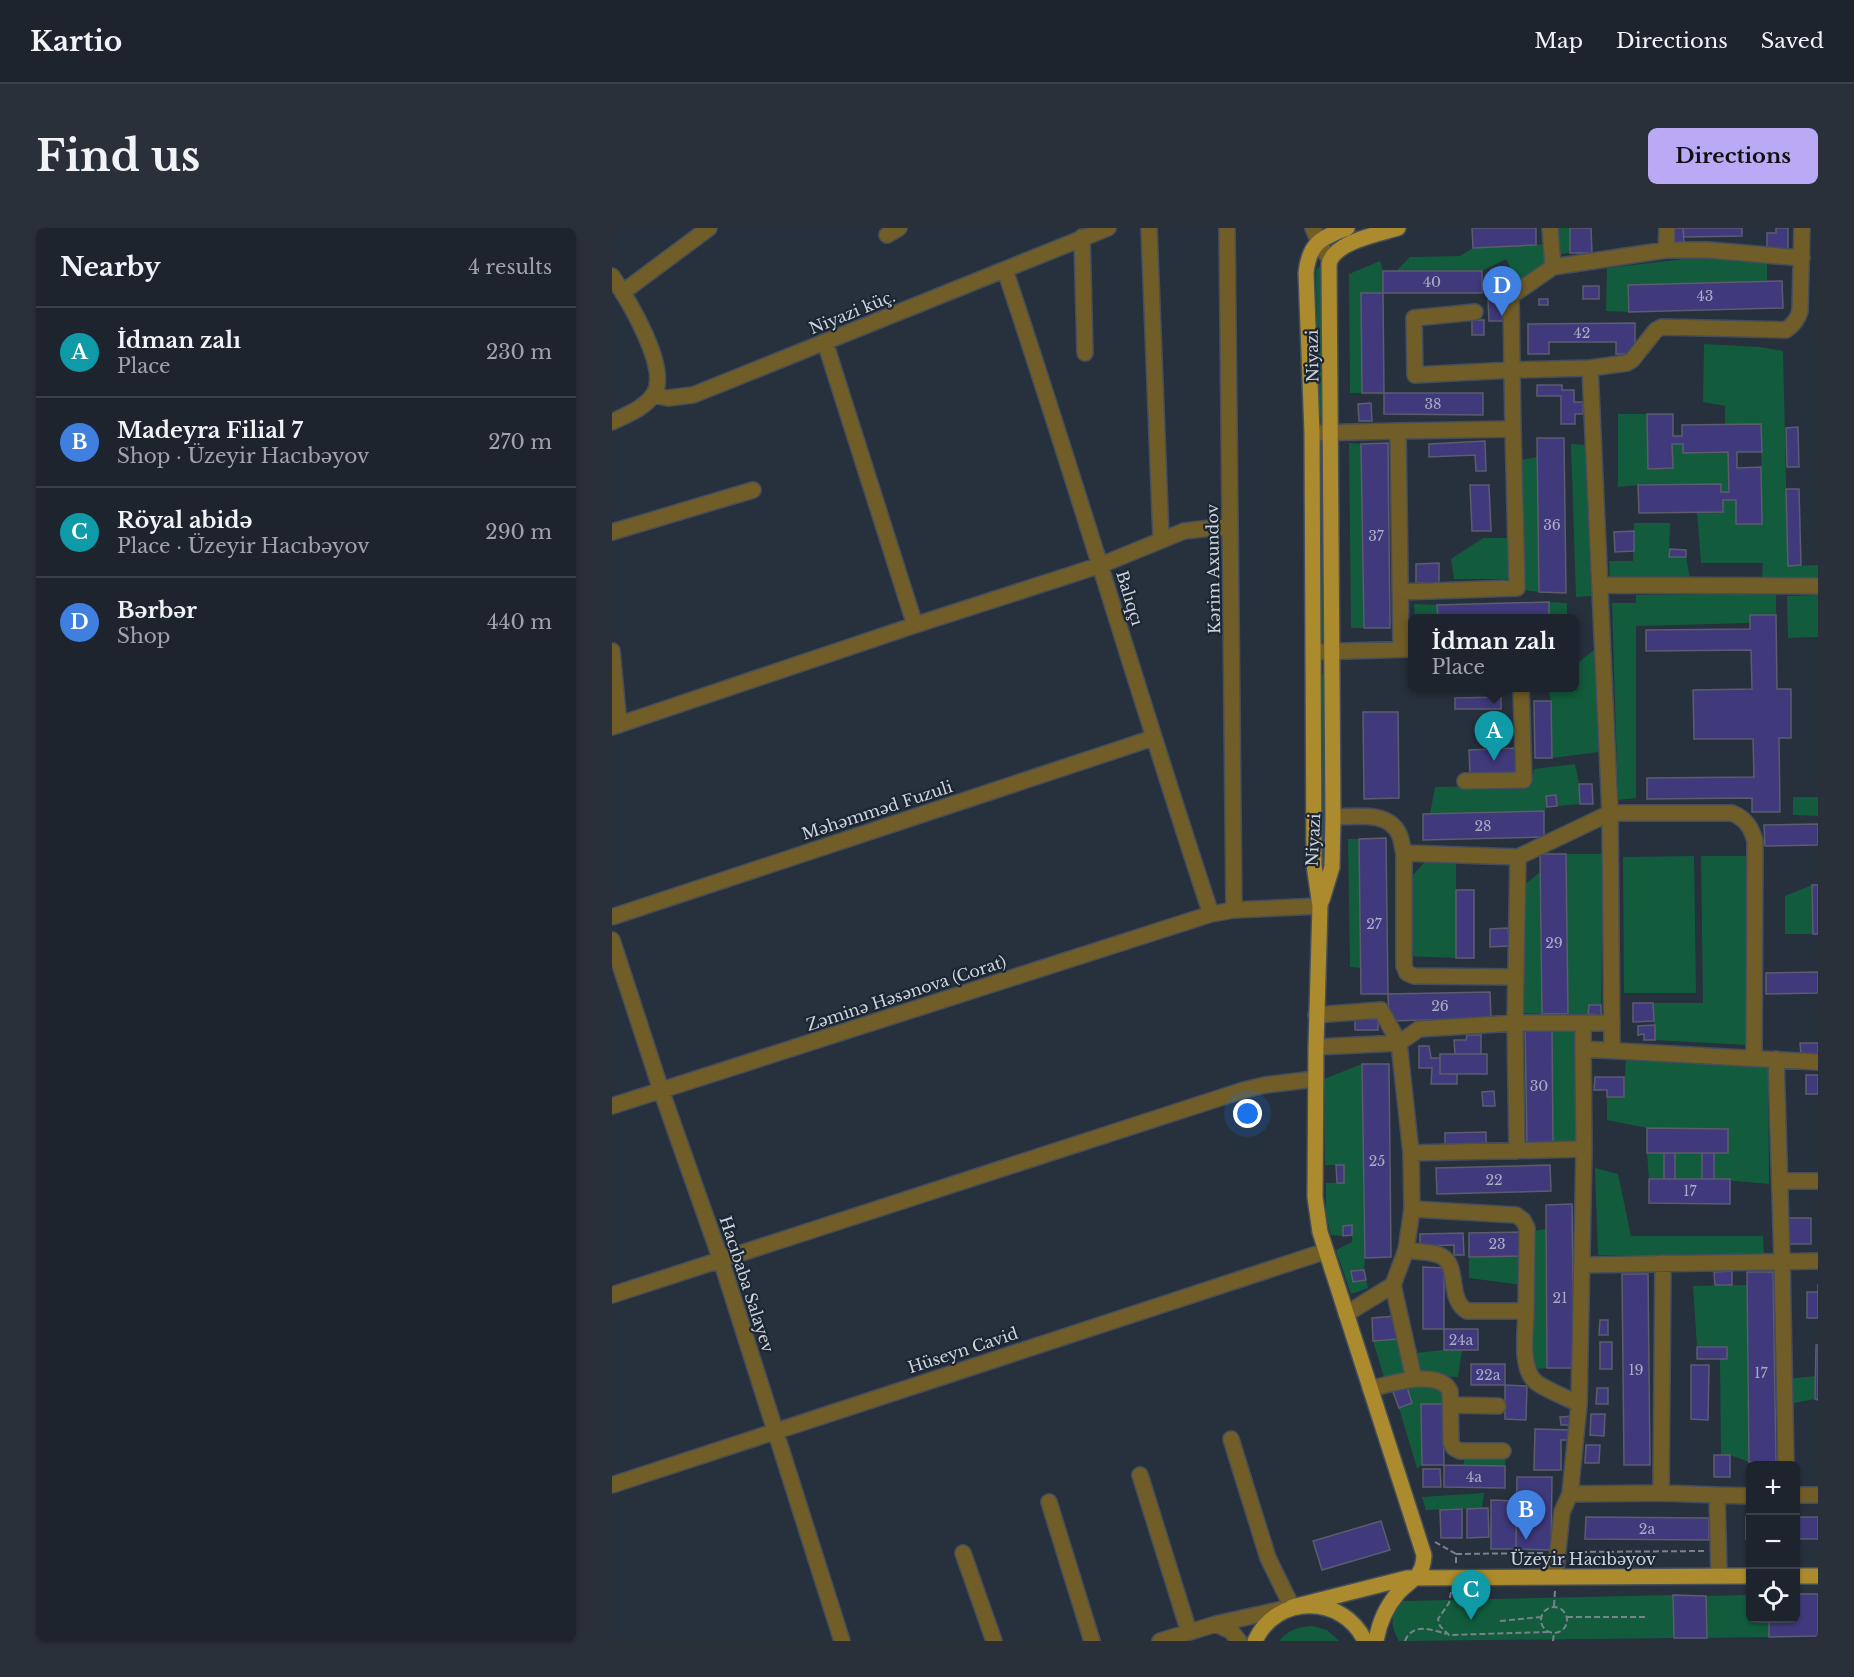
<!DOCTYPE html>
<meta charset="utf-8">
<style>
body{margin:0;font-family:"Libre Baskerville",serif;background:#2a303a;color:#f1f3f6}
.controls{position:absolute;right:18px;bottom:18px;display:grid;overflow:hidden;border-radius:9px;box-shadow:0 2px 4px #0004}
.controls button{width:54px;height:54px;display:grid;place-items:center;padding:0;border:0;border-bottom:2px solid #3b414a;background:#1d242e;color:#f1f3f6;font:30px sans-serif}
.you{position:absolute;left:636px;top:886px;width:21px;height:21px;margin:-15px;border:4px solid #fff;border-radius:50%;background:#1a73e8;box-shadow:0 0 0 9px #1a73e833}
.badge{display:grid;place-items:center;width:39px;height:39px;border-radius:50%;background:#baaaf6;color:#fff;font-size:20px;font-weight:700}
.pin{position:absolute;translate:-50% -50px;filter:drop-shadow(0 2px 3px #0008)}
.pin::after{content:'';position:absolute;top:32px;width:21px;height:18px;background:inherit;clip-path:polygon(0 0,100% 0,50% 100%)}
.popup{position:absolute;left:796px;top:386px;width:171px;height:78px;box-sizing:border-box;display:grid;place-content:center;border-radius:9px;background:#1d242e;filter:drop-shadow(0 2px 4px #0005);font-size:20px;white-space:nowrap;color:#a0a4aa}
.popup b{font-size:22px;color:#f1f3f6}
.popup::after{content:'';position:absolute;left:50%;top:100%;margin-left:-12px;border:12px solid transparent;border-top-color:#1d242e}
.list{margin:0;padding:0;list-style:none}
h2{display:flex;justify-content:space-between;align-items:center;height:78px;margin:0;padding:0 24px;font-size:26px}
h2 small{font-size:20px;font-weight:400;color:#a0a4aa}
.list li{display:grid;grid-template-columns:39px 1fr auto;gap:18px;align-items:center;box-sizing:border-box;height:90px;padding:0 24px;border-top:2px solid #3b414a}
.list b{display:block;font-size:22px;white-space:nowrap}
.list p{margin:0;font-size:20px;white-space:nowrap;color:#a0a4aa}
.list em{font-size:20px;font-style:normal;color:#a0a4aa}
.icon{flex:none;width:33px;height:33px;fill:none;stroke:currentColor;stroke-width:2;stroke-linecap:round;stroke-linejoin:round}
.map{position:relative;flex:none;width:1206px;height:1413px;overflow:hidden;border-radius:9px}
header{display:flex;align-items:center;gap:36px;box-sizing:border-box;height:84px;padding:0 30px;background:#1d242e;border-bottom:2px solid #3b414a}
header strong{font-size:28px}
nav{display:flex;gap:33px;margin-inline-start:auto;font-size:21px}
.intro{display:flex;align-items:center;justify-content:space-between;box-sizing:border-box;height:144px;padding:0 36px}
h1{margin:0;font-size:42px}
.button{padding:15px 27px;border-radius:9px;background:#baaaf6;color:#111;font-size:21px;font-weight:700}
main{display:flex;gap:36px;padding:0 36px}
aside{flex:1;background:#1d242e;border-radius:9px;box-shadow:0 2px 4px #0004}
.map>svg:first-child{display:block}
.green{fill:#125c3d}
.building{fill:#40397c;stroke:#5c5c6e;stroke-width:1.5}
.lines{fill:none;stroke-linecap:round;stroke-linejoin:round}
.minor-casing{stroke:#454e5a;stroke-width:18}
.major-casing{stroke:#454e5a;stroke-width:18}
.path{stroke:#7a818c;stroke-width:2;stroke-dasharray:6 3;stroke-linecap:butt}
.minor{stroke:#715d27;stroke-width:15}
.major{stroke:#ab8b2d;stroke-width:15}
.labels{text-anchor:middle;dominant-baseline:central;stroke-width:4.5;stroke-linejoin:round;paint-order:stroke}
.number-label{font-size:14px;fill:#aaadc4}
.street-label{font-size:16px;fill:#ced4dc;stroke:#1d2633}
</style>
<header>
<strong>Kartio</strong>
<nav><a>Map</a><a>Directions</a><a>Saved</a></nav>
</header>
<div class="intro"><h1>Find us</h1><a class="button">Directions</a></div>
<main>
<aside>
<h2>Nearby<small>4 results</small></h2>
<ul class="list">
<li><span class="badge" style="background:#0f9aa8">A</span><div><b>İdman zalı</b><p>Place</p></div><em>230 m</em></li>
<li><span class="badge" style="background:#3f7fe0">B</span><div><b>Madeyra Filial 7</b><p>Shop · Üzeyir Hacıbəyov</p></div><em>270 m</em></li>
<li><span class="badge" style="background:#0f9aa8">C</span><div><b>Röyal abidə</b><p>Place · Üzeyir Hacıbəyov</p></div><em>290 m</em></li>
<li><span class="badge" style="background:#3f7fe0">D</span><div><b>Bərbər</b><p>Shop</p></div><em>440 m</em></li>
</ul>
</aside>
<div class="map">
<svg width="1206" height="1413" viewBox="0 0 1206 1413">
<rect width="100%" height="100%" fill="#27303d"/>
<path class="green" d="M938 0H958V25L940 27Z
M934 16 936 36 906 56 894 31 870 43H784L798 29 848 28 861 20Z
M1114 26 1155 36V53L1016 57 1017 84 994 83 995 40Z
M768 33 771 43V65L749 66 750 165H738L737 46Z
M710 36 713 189H706L704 42Z
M1092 116 1148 119 1171 123 1176 338 1206 337V349H1150L1151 335H1089L1085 284H1111V272H1124V296L1150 295 1149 197H1113V178L1091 174Z
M1006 186H1035L1037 241 1061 240 1060 216H1071L1072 225 1116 224 1117 264H1109V256L1026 257 1006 259Z
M705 215H712L715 412H706Z
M737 215 749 216 752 400H739Z
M959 216 975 217 979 368 964 369Z
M925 229 927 364 913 362 910 232Z
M1022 295H1058L1057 328 1074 329 1078 351 998 350 997 333H1021Z
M871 310H897L898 351H842L839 331Z
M1164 365V387H1139L1138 395 1024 398V570L1006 572 1000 375H1024V367Z
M1206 367V409L1176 410 1175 368Z
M937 374 955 375V390H937Z
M802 376 825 377 826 390H803Z
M982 422 987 524 940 530 939 473 936 460H963V437Z
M707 446H714V638H708Z
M963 536 967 556 968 576 935 579 932 583 818 586 823 559 920 557 922 541Z
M1181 569H1206V588L1181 587Z
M736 611H747L749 740 738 739Z
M820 626 844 627V730L792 728V657Z
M954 626H991L989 777H977L976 786H956Z
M1082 628 1084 765H1012L1011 629Z
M1089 628H1139L1135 817 1043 812 1041 775H1091Z
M928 644 930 786 910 785 911 658Z
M1200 657 1201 706H1173V668Z
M965 800 964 914 941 915 940 801Z
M1014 828 1156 836 1157 956 1102 951V925H1116V901L1035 900 995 892V869L1012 868Z
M750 836 753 1030 752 1042 740 1043 754 1052 756 1060 739 1066 724 1022 740 1014V998H731V1008L719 1007 714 986V955L732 954V937H713L712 851Z
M1035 925H1052V951H1037Z
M1063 925H1090V951H1063Z
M983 940 1006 946 1019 1008H1151L1152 1027H986Z
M934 1001 935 1140 923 1141 920 1092 921 1003Z
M913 1028 910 1057 857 1050V1029Z
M1135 1057 1137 1234 1118 1227H1109L1108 1131H1115V1119H1085L1081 1058Z
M786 1111 792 1144 772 1149 761 1113Z
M832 1122H850L846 1149 806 1147 804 1125Z
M1204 1148 1203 1171 1182 1175V1197L1174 1199 1173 1151Z
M795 1159 833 1160 831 1176 809 1177 810 1237 805 1240 787 1180 800 1175Z
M854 1225H894L893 1238H851Z
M872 1265 870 1280 814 1282 810 1269Z
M1061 1367 1062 1410 787 1413C778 1396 778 1388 789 1373Z
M1138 1367V1390L1157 1391V1409L1095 1410 1094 1368Z
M700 1398 715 1402 727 1413H667C676 1402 686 1399 700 1398Z"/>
<path class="building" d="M860 0H924V17L861 20Z
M958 0H979L980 25H958Z
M1061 0H1071L1072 15 1061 16Z
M1071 0H1130V8L1072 9Z
M1164 0H1176V24H1155V5H1164Z
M771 43H870V65H771Z
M1170 53 1171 80 1017 84 1016 57Z
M971 58H987V71H971Z
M749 65H771L772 165H750Z
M890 71 891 93H877L876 72Z
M927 71H936V77H927Z
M860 92H872V107H860Z
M1023 95V126H1004V114H937V126H916V96Z
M925 157H950V162H962V174H971V186H963V196H949V168H925Z
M772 165H871V187L772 186Z
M759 175 760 193H747L746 176Z
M1035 186H1061V208H1070V197L1149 196 1150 224H1125V240L1149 239 1150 296H1124V272H1111V284L1027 285 1026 257 1109 256V264H1117L1116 224 1071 225V216H1060L1061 240 1036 241Z
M1186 199 1187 239H1175L1174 200Z
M925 210H952L954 365 927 364Z
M873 213 874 243H864L863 227 817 229V216Z
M776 215 778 400H752L749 216Z
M858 257H877L879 303H860Z
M1174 261H1187L1189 337 1176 338Z
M1022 303V323L1003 324 1002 304Z
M1058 321 1074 322V329H1057Z
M827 335V355H804V336Z
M937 374V390H826L825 377Z
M1138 387H1164L1165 461H1179V510H1167L1168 584H1140V570L1035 571V550L1142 549 1141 511H1082L1081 462 1140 461 1139 422 1034 423V402L1138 401Z
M889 469V481H843V470Z
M922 473H939L940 530H923Z
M751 484H786L787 570 752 571Z
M905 520 906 544 858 546 857 522Z
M967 556H980L981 576H968Z
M944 567 945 578 935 579 934 568Z
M932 583V609L811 612V586Z
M1206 596V617L1153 618 1152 597Z
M774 610 776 766H749L747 611Z
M928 626H954L956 786H930Z
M1200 657H1206V706H1201Z
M844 662H862V730H844Z
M896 700 897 718 878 719V701Z
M1206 744V765L1154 766V745Z
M878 764 879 790 777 793 776 766Z
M1021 775H1041L1042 793 1021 794Z
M977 777H989V787L976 786Z
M743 791H766V802H743Z
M1043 797V812H1032V806L1026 807V798Z
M913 801H940L941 915H915Z
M855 807H869V826H843L842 812H854Z
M1188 815H1206V827H1189Z
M807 818H817L819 830H828V846H845V856H819L820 840H807Z
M828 826H875V846H828Z
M750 836H777L779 1029 753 1030Z
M1194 847H1206V866H1194Z
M983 849H1012V869H995V862H982Z
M882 863 883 878H871L870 864Z
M1035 900 1116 901V925H1035Z
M874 904V917L833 918V905Z
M1052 925H1063V951H1052Z
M1090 925H1102V951H1090Z
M724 937H732V955H725Z
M938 937 939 963 825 966 824 940Z
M1037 951H1118V976L1037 975Z
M960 976 962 1140H935L934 977Z
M1176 990H1199V1016H1176Z
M740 997V1007L731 1008V998Z
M913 1004V1028L857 1029V1005Z
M851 1005 852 1027H842V1017L808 1018V1006Z
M811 1039 832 1040V1101H811Z
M752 1042 754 1052 741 1054 739 1043Z
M1120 1043V1057H1103L1102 1044Z
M1135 1044H1161L1164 1234H1137Z
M1010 1046H1036L1038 1237H1012Z
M1206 1056V1090H1195V1064H1206Z
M784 1088 786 1111 761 1113 760 1090Z
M988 1092H996V1107H987Z
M832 1101H866V1122H832Z
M988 1114H1000V1141H988Z
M1204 1117H1206V1172L1203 1171Z
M1085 1119H1115V1131H1085Z
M859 1136H893V1157H859Z
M1079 1137H1097L1096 1192 1079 1191Z
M893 1157 915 1158 914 1192 893 1191Z
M795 1159 800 1175 787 1180 781 1164Z
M985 1160H996V1176H984Z
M809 1176H831L832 1237H810Z
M979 1186H993L992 1208 978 1207Z
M962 1188V1197H949L948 1189Z
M923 1201 961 1202V1212H949V1242H922Z
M974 1217H988L987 1235H973Z
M1102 1227H1118V1249H1102Z
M832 1237 893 1238V1260L832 1259Z
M811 1241H828L829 1259H811Z
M905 1249H940L939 1322 904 1321Z
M879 1272 904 1273V1321H879Z
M876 1280 877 1309 855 1310V1281Z
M850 1281V1310H829L828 1282Z
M974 1289 1097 1290V1312L973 1311Z
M1134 1289H1138V1311H1134Z
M1184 1289H1206V1311H1184Z
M769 1293 778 1322 710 1342 701 1313Z
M1184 1366H1206V1408L1157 1409V1390H1184Z
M1061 1367 1094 1368 1095 1410H1062Z"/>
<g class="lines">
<defs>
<path id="minor" d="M537 0 549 311
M615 0 622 682
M701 0 709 19 718 31
M275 7 287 0
M470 9 473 125
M1054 22H1096L1190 30
M941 39 1054 22 1055 0
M393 42C465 256 528 472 599 686L622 682 708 678
M0 48C15 70 58 140 42 166 33 180 14 187 0 194
M11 64 97 0
M863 84 802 90 803 147 900 142 899 68 941 39 938 0
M213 114 303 397
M41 167 56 170 81 167 496 0
M901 201 900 142 978 140
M786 203 901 201 905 360 788 364
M700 205 786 203 789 421
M0 304 141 262
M989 357 1206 358
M0 423 7 497
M702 424 801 421
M0 499 303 397 489 337 572 303 618 298
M853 553 912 552 909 460
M721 589C743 589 776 582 787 606 790 612 790 619 792 625L906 629 903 795H971V821
M792 625V738L795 745 802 748 904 749
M906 629 998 585H1120C1134 591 1139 599 1143 613L1142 830
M0 689 541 510
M0 712 49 862 109 1032 230 1413
M704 787 769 782 787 815 807 801 903 795 905 923
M971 795H1000
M704 819 787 815 799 925 800 981 794 1022 781 1057 802 1151
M1000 821 998 585 978 140 1015 135 1020 132 1044 102 1050 99 1174 102C1181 97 1186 91 1188 83L1190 0
M1164 831 1170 1033 1174 1238
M0 878 599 686
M799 925 972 921
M1168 953H1206
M800 981 904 987 911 992 915 1000 914 1083
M794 1022C804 1024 818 1023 827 1027 849 1035 834 1071 855 1083H914C914 1103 907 1142 925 1155 937 1163 953 1169 967 1176
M970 1037 1206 1033
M0 1067 632 862 653 857 703 851
M734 1086 781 1057
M758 1161C778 1156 827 1140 838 1163L839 1215 842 1220 848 1223H891
M840 1177 886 1178
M528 1247 577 1404
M0 1257 714 1023
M1049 1265 1051 1035
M1105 1267 1138 1268
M1184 1267H1206
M437 1274 480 1413
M351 1325 382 1413
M1107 1348 1105 1267 1049 1265 958 1266 967 1176 972 921 971 821 1206 834
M943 1349 950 1284 958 1266
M604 1396 619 1403 627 1413
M548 1413 604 1396 680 1379 656 1330 619 1211"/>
<path id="major" d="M735 0C709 10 697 15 694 45L700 205 702 637 708 678 704 819 703 969 708 1004 812 1327C811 1350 800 1350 786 1365 774 1379 767 1395 764 1413
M710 672 720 639 721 589 717 36C722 14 766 6 786 0
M1184 1348H1206
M680 1379 795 1350 1138 1348
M643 1413C664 1366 731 1366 753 1413"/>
</defs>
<use href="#minor" class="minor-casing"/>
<use href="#major" class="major-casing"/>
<path class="path" d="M823 1314 844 1326
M960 1324 1093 1323
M844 1335V1326L931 1325
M839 1364 837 1375 826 1391 828 1398 837 1407 936 1404
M942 1378 943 1363
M929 1392a13 13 0 1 1 26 0a13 13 0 1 1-26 0Z
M955 1389H1034
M888 1393 929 1389
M793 1413C800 1395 819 1401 834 1406
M941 1413 942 1405"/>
<use href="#minor" class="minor"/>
<use href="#major" class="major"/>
</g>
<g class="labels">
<g class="number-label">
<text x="820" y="54">40</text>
<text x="1093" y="68">43</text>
<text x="970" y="105">42</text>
<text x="821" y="176">38</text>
<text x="940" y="297">36</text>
<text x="764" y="308">37</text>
<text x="871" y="598">28</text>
<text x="762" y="696">27</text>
<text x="942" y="715">29</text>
<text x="828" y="778">26</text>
<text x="927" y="858">30</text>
<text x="765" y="933">25</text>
<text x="882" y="952">22</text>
<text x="1078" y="963">17</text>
<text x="885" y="1016">23</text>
<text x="948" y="1070">21</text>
<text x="849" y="1112">24a</text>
<text x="1024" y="1142">19</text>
<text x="1149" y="1145">17</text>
<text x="876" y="1147">22a</text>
<text x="862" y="1249">4a</text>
<text x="1035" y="1301">2a</text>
</g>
<g class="street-label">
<text transform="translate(240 84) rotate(-22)">Niyazi küç.</text>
<text transform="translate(700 128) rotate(-91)">Niyazi</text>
<text transform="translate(601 341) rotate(-91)">Kərim Axundov</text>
<text transform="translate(518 370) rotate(73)">Balıqçı</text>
<text transform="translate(265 582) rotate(-18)">Məhəmməd Fuzuli</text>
<text transform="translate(701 612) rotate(-87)">Niyazi</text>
<text transform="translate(294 765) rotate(-18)">Zəminə Həsənova (Corat)</text>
<text transform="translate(135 1056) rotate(72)">Hacıbaba Salayev</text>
<text transform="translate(351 1122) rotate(-18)">Hüseyn Cavid</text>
<text x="971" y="1331">Üzeyir Hacıbəyov</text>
</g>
</g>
</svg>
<div class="controls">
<button>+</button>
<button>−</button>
<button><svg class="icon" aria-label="locate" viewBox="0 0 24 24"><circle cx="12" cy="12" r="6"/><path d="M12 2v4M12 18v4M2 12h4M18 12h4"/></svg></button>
</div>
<div class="you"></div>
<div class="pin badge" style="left:882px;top:533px;background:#0f9aa8">A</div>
<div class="popup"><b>İdman zalı</b>Place</div>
<div class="pin badge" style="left:914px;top:1312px;background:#3f7fe0">B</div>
<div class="pin badge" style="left:859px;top:1392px;background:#0f9aa8">C</div>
<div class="pin badge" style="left:890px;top:88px;background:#3f7fe0">D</div>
</div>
</main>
